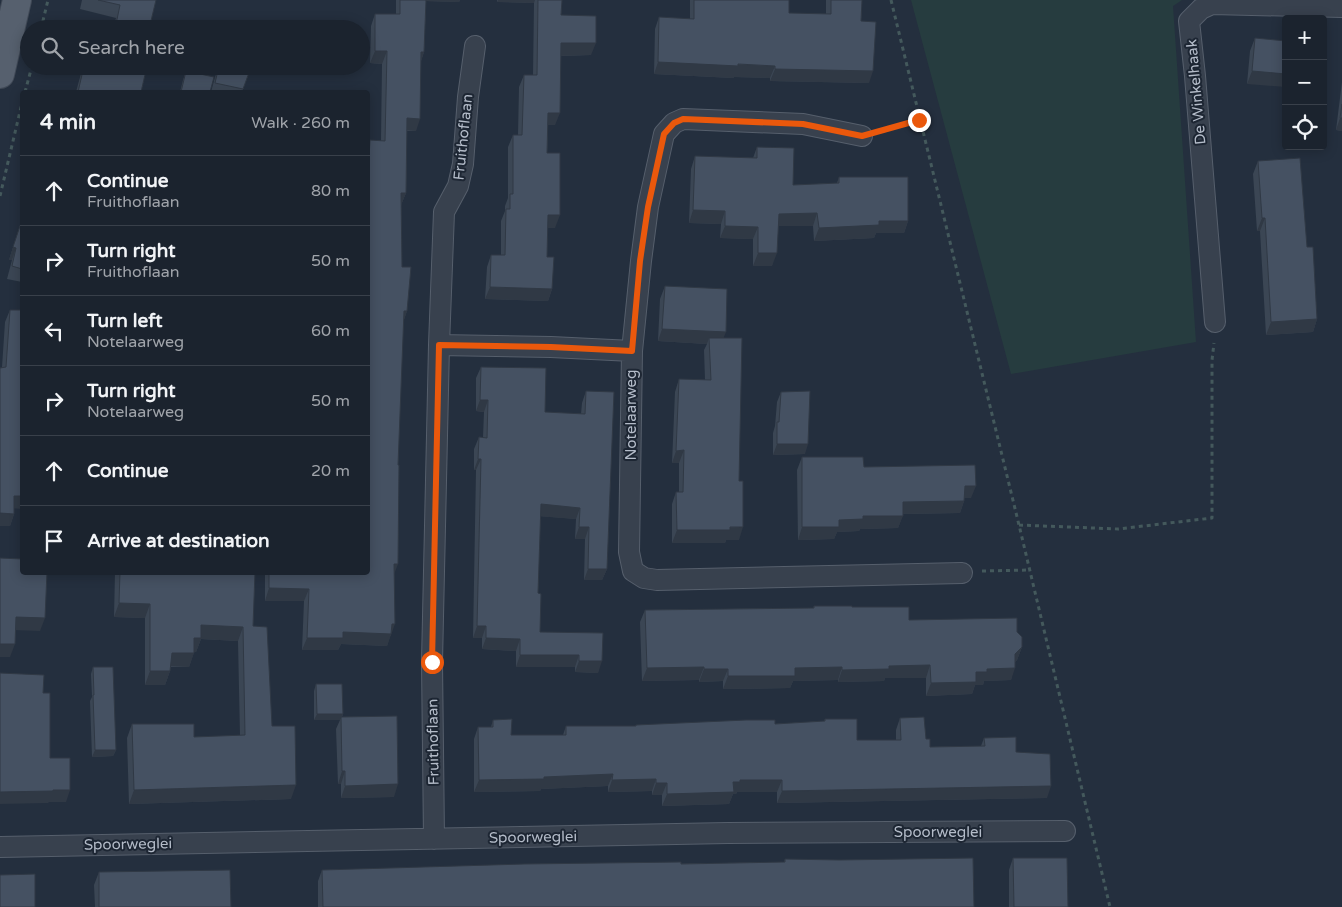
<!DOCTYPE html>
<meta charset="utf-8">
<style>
body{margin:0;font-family:"Varela Round",sans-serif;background:#242b36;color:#f1f3f6}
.controls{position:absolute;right:15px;top:15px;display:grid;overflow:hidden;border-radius:5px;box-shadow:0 2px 12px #0003}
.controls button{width:45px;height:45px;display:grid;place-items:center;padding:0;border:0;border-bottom:1px solid #39404a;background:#1b232e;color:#f1f3f6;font:25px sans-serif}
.stop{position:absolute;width:15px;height:15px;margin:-11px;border:4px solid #ea580c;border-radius:50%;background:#fff}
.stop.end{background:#ea580c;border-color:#fff;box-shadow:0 1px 5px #0008}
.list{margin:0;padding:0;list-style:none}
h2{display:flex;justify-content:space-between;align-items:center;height:65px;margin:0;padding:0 20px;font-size:21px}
h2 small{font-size:16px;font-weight:400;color:#a0a4aa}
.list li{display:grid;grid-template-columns:32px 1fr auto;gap:15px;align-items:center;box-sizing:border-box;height:70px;padding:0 20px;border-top:1px solid #39404a}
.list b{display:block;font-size:19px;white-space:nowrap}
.list p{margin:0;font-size:16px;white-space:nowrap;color:#a0a4aa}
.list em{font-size:16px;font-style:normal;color:#a0a4aa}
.icon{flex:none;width:28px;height:28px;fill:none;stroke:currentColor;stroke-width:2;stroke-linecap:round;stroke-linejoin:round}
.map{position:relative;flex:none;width:1342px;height:907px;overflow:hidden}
.search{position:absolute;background:#1b232e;box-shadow:0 2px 12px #0003;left:20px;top:20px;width:350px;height:55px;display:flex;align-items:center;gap:12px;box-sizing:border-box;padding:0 18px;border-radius:28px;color:#a0a4aa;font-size:19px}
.panel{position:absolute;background:#1b232e;box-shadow:0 2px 12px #0003;left:20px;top:90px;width:350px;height:485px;border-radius:5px}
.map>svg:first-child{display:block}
.green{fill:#263c3f}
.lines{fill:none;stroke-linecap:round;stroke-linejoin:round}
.street-casing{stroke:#565f6c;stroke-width:22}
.primary-casing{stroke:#414a57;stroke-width:30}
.path{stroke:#44595c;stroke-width:3;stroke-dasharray:4 4;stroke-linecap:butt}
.street{stroke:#38414e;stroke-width:20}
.primary{stroke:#56606e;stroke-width:28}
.wall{fill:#3b4654}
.shaded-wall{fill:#303945}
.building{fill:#455162;stroke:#303945}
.route{stroke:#ea580c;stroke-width:6}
.labels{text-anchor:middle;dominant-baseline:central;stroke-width:4;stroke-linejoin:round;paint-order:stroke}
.street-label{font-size:15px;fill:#b4bcc9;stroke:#1d2633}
</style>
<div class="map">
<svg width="1342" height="907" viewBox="0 0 1342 907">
<rect width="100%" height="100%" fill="#242f3e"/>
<path class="green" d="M911 0H1182L1173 6 1196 342 1011 374Z"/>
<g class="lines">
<defs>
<path id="street" d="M862 136 803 124 683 119 674 123 664 134 648 207 641 261 632 351 629 552 633 571 644 578 657 580 962 573
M1215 322 1195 76 1189 21 1201 9 1212 4 1342 7
M439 345 551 347 632 351
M434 839 432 662 439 345 444 212 458 186 463 164 468 97 475 46
M0 847 728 833 1065 831"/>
<path id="primary" d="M0 74 17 0"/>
</defs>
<use href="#street" class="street-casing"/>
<use href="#primary" class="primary-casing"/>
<path class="path" d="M891 0 1019 525 1110 907
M41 29 48 0
M25 92 32 66
M884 130 919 120
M0 196 22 103
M1019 525 1118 529 1212 518V360L1214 343
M982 571 1029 570"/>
<use href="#street" class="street"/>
<use href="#primary" class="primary"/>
</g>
<path class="wall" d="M82 0H156L150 25 155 29H113L116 18 80 9Z
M396 0H460L459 2 426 1 424 52 421 61 416 131H407L406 193 401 205 402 267 407 311 403 322 398 465 394 573 391 636H390L387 646 341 644 338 650H302L304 601H265V572H368V146L370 140 381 141 382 64 370 63 371 26 375 14H396Z
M497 0H562L561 15 591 55 561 56 555 125H548L547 153 555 228H547V257L552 289 548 301 485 299 487 267 491 255H501V221L505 211V206L508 198V147L513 135H518L519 87 524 75H533L534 3 497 2Z
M690 0H789V13L826 14V0H862L861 21 869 83 770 81V78L734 77 733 78 654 74 655 29 659 17 690 19Z
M1255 38 1286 41 1247 84 1250 51Z
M83 66H147L141 92H76Z
M219 66 250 70 242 92H211L215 77Z
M186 71 210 92H180L183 80Z
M1342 82V131L1336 130Z
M757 147 793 185 837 183 839 177 908 221 904 233H876L874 238 814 241 813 226H778L772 266H753V239L720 238 721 224 689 223 691 169 695 156 753 158Z
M1258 161 1307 247 1317 319 1313 332 1266 335 1260 231H1257L1253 174Z
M22 219V282L7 279 12 260H9Z
M665 286 724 338 739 481V540H726L725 543H672V504L676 492H679V463H672L675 392 679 379 705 380 704 350 707 344 658 341 660 299Z
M10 310H22V508H14V514L10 526 2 367 5 322Z
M481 367 545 412 581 414 582 403 586 391 607 569 602 580H584L585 539H575L576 519 540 516 538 593 540 632 603 633 598 673 575 672V667H516V651L482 649V638H473L476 470H474V449L479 437H483L484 412 476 411V378Z
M781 392 805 454 773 455V433L775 426 777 402Z
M802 457 864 467 971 498H964V501L960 513 903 514 898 528 860 529 859 531 837 532 834 539 798 540 797 470Z
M115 572H255L253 626 272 726 291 799 129 804 127 738 132 724 194 737 240 736 238 641 201 639 196 652H194L189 667H170V671L165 685H145V618L114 617Z
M814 606 852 607 909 620 1017 632 1022 647 1017 660 1015 662 1011 680 984 681 983 685H975L972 694 926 696V678H885L884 681 838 682V680L793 681 790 688 723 689V681L699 682V680L642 681 640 622 645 610 813 608Z
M93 667 116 750 113 756 92 757 90 701 92 697 91 674Z
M316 684 343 714 342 717 394 797 341 798V784H338L336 729 340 720H314V691Z
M900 718 926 739 930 747 981 746 984 738 1016 752 1047 798 777 803V792H737L736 794H733L729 804 662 806V795H652V791L608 792V786L541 789 540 791 474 792V739L478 727H491L493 720 511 735H563L566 726H635L636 725 775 724 824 721 825 719 857 740H896V730Z
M1013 858 1068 907H1009V870Z
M785 859 974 907H318V881L322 870 784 862Z
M99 872 231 907H95L94 885Z"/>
<path class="shaded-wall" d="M422 0H460L459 2 422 1Z
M498 0H535L534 3 497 2Z
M561 43H596L591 55 556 56Z
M375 51H387L382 64 370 63Z
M421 52H424L420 64Z
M658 62 775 66 770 78 734 77 733 78 654 74Z
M775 69 873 71 869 83 770 81Z
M1252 71 1286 74V87L1247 84Z
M548 113H560L555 125H543Z
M407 118 420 119 416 131 403 130Z
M1340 118H1342V131L1336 130Z
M401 193H406L401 205Z
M693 210 725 211 721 224 689 223Z
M817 213 813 226H774L779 214Z
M548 215H560L555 228H543Z
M1262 218H1265L1260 231H1257Z
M879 221H908L904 233H876L874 238 814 241 819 228Z
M725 226 758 227 753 239 720 238Z
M13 247 16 248 12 260H9Z
M758 253H777L772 266H753Z
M490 287 552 289 548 301 485 299Z
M404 311H407L403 323Z
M1317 319 1313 332 1266 335 1271 322Z
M662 329 726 332 721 344 709 338 707 344 658 341Z
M480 400H488L484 412 476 411Z
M777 444H808L805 454 773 455Z
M684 450 679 463H672L676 451Z
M478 459H481L476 470H474Z
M965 486H976L971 498H960Z
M14 496H22V509L10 508Z
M964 501 960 513 898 514 903 502Z
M541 504 580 508 576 519 536 516Z
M0 513 14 514 10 526H0Z
M863 516H903L898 528 860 529 859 531 837 532 834 539 798 540 802 527 839 520Z
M579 527H589L585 539H575Z
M743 527 739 540H726L725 543H672L677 530Z
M394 564H398L393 577Z
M588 569H607L602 580H584Z
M269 588 309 589 304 601H265Z
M119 603 150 604 145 618 114 617Z
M16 617 45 618 40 631 12 630Z
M392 624H395L387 646 341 644 338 650H302L307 638Z
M201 625 243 627 238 641 201 639 196 652H189L194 638Z
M477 626H486L482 638H473Z
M486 638 520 639 516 651 482 649Z
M0 644H15L10 657H0Z
M1022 647 1017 660 1011 667 1015 654Z
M172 653H194L189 667 167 666Z
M520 655H579L575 667H516Z
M579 661H602L598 673 575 672Z
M930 665 926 678H885L884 681 838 682 842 670 889 666Z
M704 667 699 680 642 681 647 668Z
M842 667 838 680 793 681 790 688 723 689 728 676 795 668Z
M1015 668 1011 680 984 681 983 685H975L972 694 926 696 931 683 987 669Z
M704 669H728L723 681 699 682Z
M150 671H170L165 685H145Z
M317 714H343L340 720H314Z
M95 750H116L113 756 92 757Z
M342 771H345L341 784H338Z
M613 774 608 786 541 789 540 791 474 792 479 780Z
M656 779 652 791 608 792 612 780Z
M740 780H782L777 792H737L736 794H733L729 804 662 806 667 794Z
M656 783H667L662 795H652Z
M398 784 394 797 341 798 345 786Z
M296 785 291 799 129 804 134 790Z
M1051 786 1047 798 777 803 782 791Z
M53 790H70L66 802H49L48 803 0 804V792Z"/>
<path class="building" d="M98 0H156L150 25 156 26 155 29H115L120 5Z
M400 0H426L424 52H421L420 119 407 118 406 193H401L402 267H411L407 311H404L398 465H399L398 564H394L395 624H392L391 634 343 632V638H307L309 589 269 588V572H368V159L369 158 370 140 385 141 387 51H375V14H400Z
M538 0H562L561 15 596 16V43H561L560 113H548L547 153H560V215H548L547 257H554L552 289 490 287 491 255H505L506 209H510V194H513V135H522L524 75H537Z
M694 0H789V13L831 14V0H862L861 21 876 22 873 71 775 69V66L738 64V66L658 62 659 17 694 19Z
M1255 38 1286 41V74L1252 71Z
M84 66H147L141 92H78Z
M219 66H231L250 70 243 89 215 83Z
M186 71 214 77 210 92H181Z
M1342 104V118H1340Z
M757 147 794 148 793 185 839 183V177H908V221H879V225L819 228 817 213 779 214 777 253H758V227L725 226V211L693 210 695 156 757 158Z
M1300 158 1307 247H1313L1317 319 1271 322 1265 218H1262L1258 161Z
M22 220V269L12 266 16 248 13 247Z
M665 286 727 289 726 332 662 329Z
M10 310H22V496H14V514L0 513V368L6 367Z
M709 338H742L739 481H743V527H730V530H677L676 492H683L684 450 676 451 679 379 711 380Z
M481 367 546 368 545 412 585 414 586 391 614 392 607 569H588L589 527H579L580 508 541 504 538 593 541 594 540 632 603 633 602 661H579V655H520V639L486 638V626H477L481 459H478L479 437 487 438 488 400H480Z
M810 391 808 444H777V422H779L781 392Z
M802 457H863L864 467 975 465 976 486H965L964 501 903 502V516H863V519L839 520V527H802Z
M0 558 22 559V572H47L45 618 16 617 15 644H0Z
M120 572H255L253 626 267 627 272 726H295L296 785 134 790 132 724H194V737L245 735 243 627 201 625V638H194V653H172L170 671H150V604L119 603Z
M814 606H852V607H909V620L1017 618V632L1022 637V647L1015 654V668L987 669V672H976V682L931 683 930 665 889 666V669L842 670V667L795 668V676H728V669H704V667L647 668 645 610 814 608Z
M93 667H113L116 750H95L93 695H94Z
M0 673 44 675 43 693H50V758H70V790H53V791L0 792Z
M316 684H342L343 714H317Z
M397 716 398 784 345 786V771H342L341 717Z
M924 717 926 739H930V747L985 746 984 738 1016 737V752L1050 754 1051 786 782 791V780H740V782H733L734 792 667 794V783H656V779L612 780 613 774 544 777V779L479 780 478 727H493V720L512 719 511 735H566V726H636V725L746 720H775V724L825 721V719H857V740H901L900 718Z
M973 858 974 907H323L322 870 524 864 681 862V864L785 862V859L839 860Z
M1013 858H1067L1068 907H1014Z
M230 870 231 907H99V872Z
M35 874V907H0V875Z"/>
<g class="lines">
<path class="route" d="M432 662 439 345 551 347 632 351 640 261 648 207 664 134 674 123 683 119 803 124 862 136 919 120"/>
</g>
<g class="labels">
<g class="street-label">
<text transform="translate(1196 92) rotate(-95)">De Winkelhaak</text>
<text transform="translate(463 137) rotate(-84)">Fruithoflaan</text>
<text transform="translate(631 415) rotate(-90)">Notelaarweg</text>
<text transform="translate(433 742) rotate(-91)">Fruithoflaan</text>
<text x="938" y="832">Spoorweglei</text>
<text transform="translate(533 837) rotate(-1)">Spoorweglei</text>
<text transform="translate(128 844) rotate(-1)">Spoorweglei</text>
</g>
</g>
</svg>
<div class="controls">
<button>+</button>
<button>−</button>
<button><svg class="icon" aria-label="locate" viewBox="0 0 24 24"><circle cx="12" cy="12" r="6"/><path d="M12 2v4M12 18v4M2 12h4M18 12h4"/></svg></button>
</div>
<div class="stop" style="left:432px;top:662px"></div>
<div class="stop end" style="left:919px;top:120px"></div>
<div class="search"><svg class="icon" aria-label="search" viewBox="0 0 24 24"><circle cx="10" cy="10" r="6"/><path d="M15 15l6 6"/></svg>Search here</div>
<section class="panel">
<h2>4 min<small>Walk · 260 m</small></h2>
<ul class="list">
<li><svg class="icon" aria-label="ahead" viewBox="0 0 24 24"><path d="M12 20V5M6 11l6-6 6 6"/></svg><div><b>Continue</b><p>Fruithoflaan</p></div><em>80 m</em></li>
<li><svg class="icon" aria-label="right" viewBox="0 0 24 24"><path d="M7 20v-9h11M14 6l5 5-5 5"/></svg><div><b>Turn right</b><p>Fruithoflaan</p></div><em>50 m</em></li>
<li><svg class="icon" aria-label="left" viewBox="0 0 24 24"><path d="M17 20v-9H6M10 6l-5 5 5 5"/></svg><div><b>Turn left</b><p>Notelaarweg</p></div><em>60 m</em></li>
<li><svg class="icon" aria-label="right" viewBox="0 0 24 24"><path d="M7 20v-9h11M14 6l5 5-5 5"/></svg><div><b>Turn right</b><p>Notelaarweg</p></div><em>50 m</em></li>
<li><svg class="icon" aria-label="ahead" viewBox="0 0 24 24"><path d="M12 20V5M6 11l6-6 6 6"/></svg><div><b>Continue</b></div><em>20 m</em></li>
<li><svg class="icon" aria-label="arrive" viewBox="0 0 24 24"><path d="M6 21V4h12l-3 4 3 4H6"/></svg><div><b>Arrive at destination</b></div></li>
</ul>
</section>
</div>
